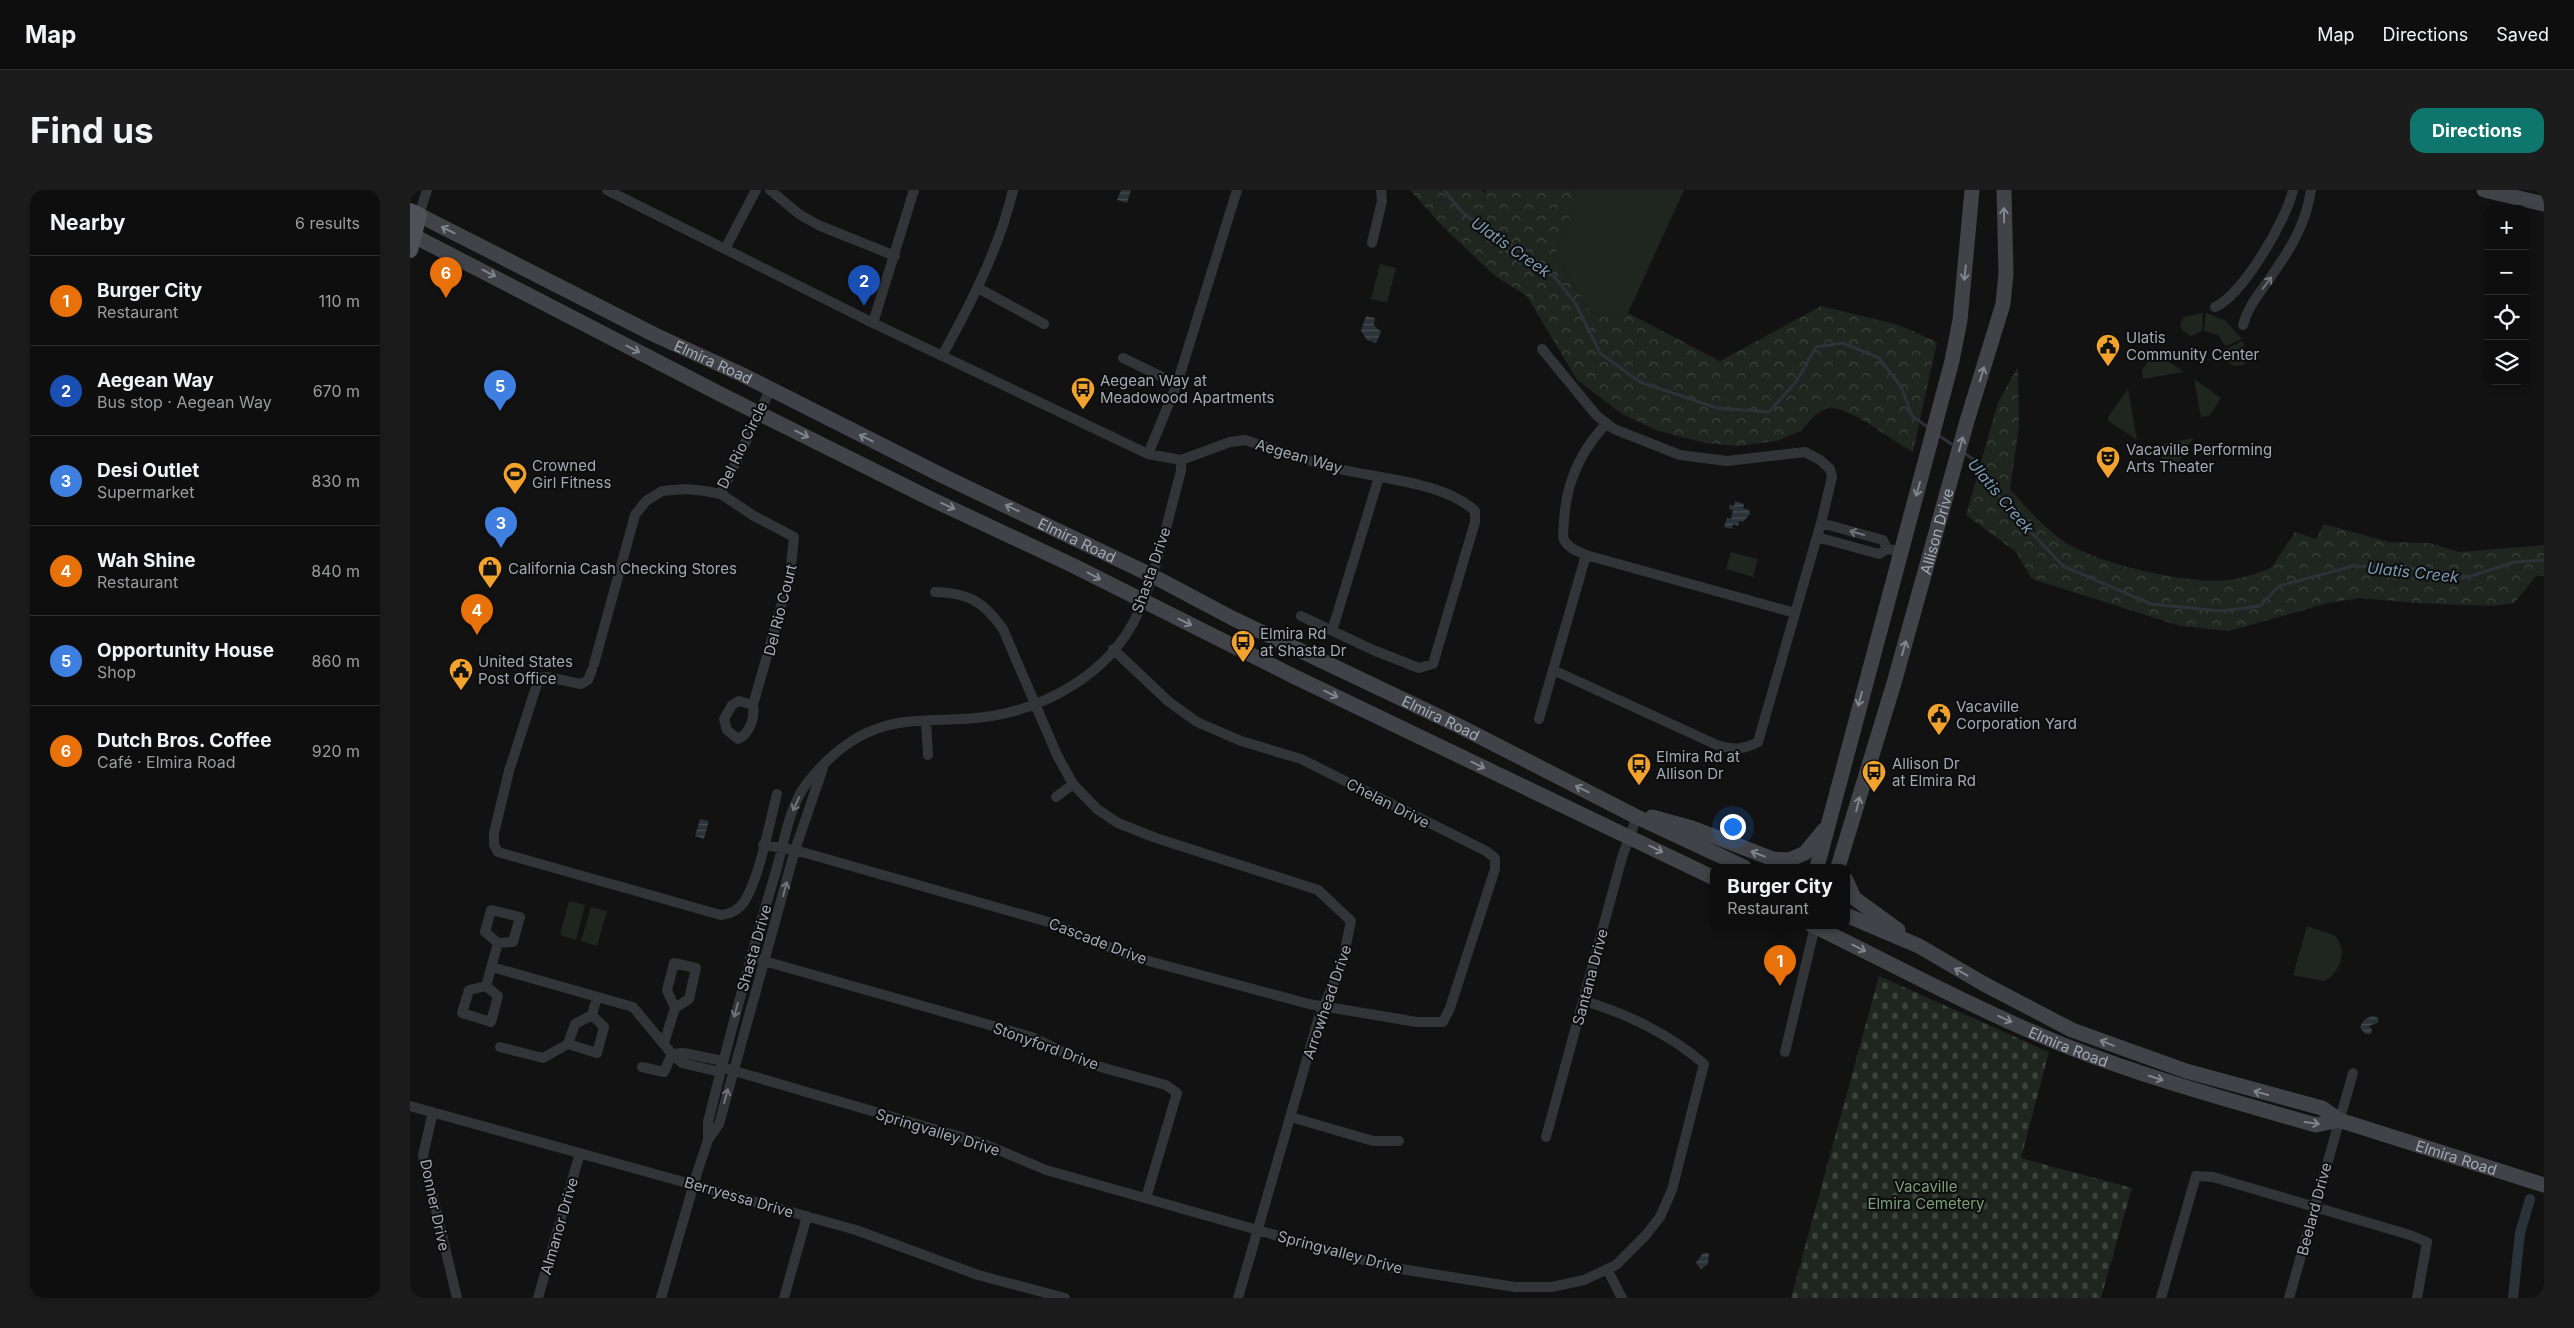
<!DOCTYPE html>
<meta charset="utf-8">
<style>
body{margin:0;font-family:Inter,sans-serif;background:#1c1c1c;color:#f1f3f6}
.controls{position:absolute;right:15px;top:15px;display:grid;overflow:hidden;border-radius:10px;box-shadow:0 2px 8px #0003}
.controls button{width:45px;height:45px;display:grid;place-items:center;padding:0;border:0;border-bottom:1px solid #2e2e2e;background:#0e0e0e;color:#f1f3f6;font:25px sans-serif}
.you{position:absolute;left:1322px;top:636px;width:18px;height:18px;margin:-12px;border:4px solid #fff;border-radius:50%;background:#1a73e8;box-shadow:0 0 0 8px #1a73e833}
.badge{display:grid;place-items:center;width:32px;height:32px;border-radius:50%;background:#0f766e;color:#fff;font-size:16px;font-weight:700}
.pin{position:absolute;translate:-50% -41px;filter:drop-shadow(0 1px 2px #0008)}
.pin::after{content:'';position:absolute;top:26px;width:18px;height:15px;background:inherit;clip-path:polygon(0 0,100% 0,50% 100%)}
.popup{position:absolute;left:1300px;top:674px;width:140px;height:65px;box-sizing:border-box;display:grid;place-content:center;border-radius:10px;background:#0e0e0e;filter:drop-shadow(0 1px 4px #0005);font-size:16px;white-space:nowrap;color:#9b9c9e}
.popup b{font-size:19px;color:#f1f3f6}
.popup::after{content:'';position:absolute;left:50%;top:100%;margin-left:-10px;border:10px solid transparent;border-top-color:#0e0e0e}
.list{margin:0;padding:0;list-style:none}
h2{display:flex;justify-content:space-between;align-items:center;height:65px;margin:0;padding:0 20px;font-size:21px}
h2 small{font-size:16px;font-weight:400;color:#9b9c9e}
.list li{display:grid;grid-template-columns:32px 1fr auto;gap:15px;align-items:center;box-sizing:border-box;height:90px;padding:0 20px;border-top:1px solid #2e2e2e}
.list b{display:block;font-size:19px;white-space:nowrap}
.list p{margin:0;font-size:16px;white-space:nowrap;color:#9b9c9e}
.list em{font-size:16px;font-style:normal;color:#9b9c9e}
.icon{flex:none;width:28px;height:28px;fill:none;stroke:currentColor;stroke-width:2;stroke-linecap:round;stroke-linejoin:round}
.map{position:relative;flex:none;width:2134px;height:1108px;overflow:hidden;border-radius:15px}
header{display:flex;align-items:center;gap:30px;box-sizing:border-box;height:70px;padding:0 25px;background:#0e0e0e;border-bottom:1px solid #2e2e2e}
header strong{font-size:24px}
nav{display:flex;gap:28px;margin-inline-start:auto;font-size:18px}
.intro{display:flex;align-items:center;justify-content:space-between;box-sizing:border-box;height:120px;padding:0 30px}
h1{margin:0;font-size:35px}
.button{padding:12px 22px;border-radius:15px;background:#0f766e;color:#fff;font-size:18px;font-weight:700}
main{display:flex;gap:30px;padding:0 30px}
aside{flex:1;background:#0e0e0e;border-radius:15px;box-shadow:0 2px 8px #0003}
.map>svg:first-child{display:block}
.grass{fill:#1e261f}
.forest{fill:url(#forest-crowns)}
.cemetery{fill:url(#cemetery-stones)}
.water{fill:url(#water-rules)}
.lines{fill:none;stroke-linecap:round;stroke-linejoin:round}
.stream{stroke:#2a3339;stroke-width:3}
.canal{stroke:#2a3339;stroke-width:10}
.minor{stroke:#333438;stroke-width:10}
.secondary{stroke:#414348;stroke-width:15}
.primary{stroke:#4f5157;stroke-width:16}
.oneway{stroke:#81858e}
.oneway2{stroke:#71747c}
.labels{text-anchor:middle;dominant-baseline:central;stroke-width:4;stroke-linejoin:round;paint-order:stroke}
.poi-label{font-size:15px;fill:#a3a9b4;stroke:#0d0d0e;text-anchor:start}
.street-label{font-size:15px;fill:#a3a9b4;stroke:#0d0d0e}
.park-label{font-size:15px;fill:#7a9f7a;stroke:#0d0d0e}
.water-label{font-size:16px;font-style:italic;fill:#7a9ab0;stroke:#0d0d0e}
</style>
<header>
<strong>Map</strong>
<nav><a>Map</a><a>Directions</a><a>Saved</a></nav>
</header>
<div class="intro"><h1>Find us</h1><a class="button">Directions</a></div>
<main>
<aside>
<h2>Nearby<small>6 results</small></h2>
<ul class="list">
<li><span class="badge" style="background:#e8710a">1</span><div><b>Burger City</b><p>Restaurant</p></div><em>110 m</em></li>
<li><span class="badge" style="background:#1a4fb4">2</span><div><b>Aegean Way</b><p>Bus stop · Aegean Way</p></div><em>670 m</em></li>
<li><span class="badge" style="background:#3f7fe0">3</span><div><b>Desi Outlet</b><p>Supermarket</p></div><em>830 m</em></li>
<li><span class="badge" style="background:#e8710a">4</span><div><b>Wah Shine</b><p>Restaurant</p></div><em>840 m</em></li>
<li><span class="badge" style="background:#3f7fe0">5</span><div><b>Opportunity House</b><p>Shop</p></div><em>860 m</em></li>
<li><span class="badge" style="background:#e8710a">6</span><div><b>Dutch Bros. Coffee</b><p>Café · Elmira Road</p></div><em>920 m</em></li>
</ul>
</aside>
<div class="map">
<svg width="2134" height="1108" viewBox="0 0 2134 1108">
<defs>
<pattern id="forest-crowns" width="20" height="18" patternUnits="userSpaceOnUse" patternTransform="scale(1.25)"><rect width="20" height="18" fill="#1e261f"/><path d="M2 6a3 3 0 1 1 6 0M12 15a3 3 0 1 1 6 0" fill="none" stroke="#3c433d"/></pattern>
<pattern id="cemetery-stones" width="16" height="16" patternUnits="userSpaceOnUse" patternTransform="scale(1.25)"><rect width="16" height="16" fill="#1e261f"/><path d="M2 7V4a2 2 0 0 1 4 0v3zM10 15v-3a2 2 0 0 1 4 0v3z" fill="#3c433d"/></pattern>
<pattern id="water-rules" width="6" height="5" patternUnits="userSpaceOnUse" patternTransform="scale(1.25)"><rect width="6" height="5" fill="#2a3339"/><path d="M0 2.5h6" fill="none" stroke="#464e53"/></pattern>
</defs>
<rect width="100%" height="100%" fill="#121213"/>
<path class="grass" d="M1161 0H1274L1218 123 1201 129 1182 124 1145 65 1167 11Z
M970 74 986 78 977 113 961 109Z
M1793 123 1792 141 1781 146 1773 141 1770 135 1773 127Z
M1796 123 1815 130 1832 149 1815 156 1808 145 1794 141Z
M1833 151 1836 169 1834 175 1824 176 1815 170 1816 159Z
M1744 163H1746L1774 182 1733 189 1732 180Z
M1784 189 1811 208 1800 225 1791 227Z
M1718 199 1727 250 1698 231V227Z
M1784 248 1772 262 1773 266 1766 275 1762 276 1737 257Z
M1321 362 1348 369 1343 387 1316 379Z
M159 711 175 715 166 750 150 745Z
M181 717 197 721 187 756 171 751Z
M1897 736 1924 745C1939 759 1930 784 1914 791L1883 785Z"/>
<path class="forest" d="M1000 0H1072L1074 3 1077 0H1161L1167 11 1145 65 1182 124 1201 129 1218 123 1310 171 1411 116 1489 135 1527 152 1503 262C1475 247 1451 223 1419 217L1405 225 1391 241 1367 251 1327 256 1295 253 1248 241 1212 224 1167 190 1117 106 1085 86 1034 38Z
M1608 177 1609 237 1600 299C1617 318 1636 340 1658 354 1693 375 1785 397 1825 389 1837 387 1849 382 1861 378L1885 342 1906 349 1914 334 1979 352 2019 353 2049 362 2134 355V386H2126L2104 413 2082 416 2006 413 1950 408 1919 413 1819 441 1770 436 1622 389 1606 362 1556 325 1588 212Z"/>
<path class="cemetery" d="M1469 786 1639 862 1611 968 1722 998 1691 1108H1381Z"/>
<path class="water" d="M711 0H721L717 13 707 10Z
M956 126 965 128 964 135 971 142 966 153 957 150 951 141Z
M1325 311 1334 314 1333 318 1339 320 1340 324 1333 332 1329 331 1328 336 1323 334 1322 339 1314 337 1317 328 1321 329 1323 320 1319 319 1320 315 1324 316Z
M290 629 299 631 294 649 285 646Z
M1961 826 1967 827 1969 832 1959 836 1962 839 1961 844H1955L1950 837 1954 830Z
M1293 1063H1299L1298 1074 1291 1079 1286 1073Z"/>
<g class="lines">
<path class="stream" d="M1034 0 1053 23 1139 80 1166 114 1190 163 1230 192 1307 218 1359 222 1386 192 1406 157 1433 153 1469 168 1491 197 1502 226 1519 238
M1528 245 1546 257
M1553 262 1564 270 1592 311 1653 376 1741 414 1811 421 1850 416 1869 396 1943 376 2000 378 2058 387 2105 372 2134 370"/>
<path class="canal" d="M2103 1108 2110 1043 2120 1009"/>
<path class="minor" d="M197 0 463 133 738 264 771 270 820 252 835 250C868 261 901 272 934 280 974 289 1035 293 1065 321V332L1023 474 1009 478 963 460 891 426
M360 0 389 24 408 35 485 66
M9 25 17 0
M962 53 972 11 971 0
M315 59 346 0
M568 98 634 134
M1805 117C1832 106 1877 29 1883 0
M463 133 504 0
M1833 135C1838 116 1850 103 1860 88 1880 60 1896 34 1901 0
M1132 159 1187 226 1204 239 1270 265 1317 271 1395 262 1410 270 1420 279 1422 287 1411 333 1348 552C1333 560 1323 560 1307 555L1143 480
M532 166C561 113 589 59 603 0
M713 168 767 194
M1197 233C1170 261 1156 292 1154 331 1154 337 1152 345 1154 350 1159 359 1167 361 1176 365L1385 423
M738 264 767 194 827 0
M311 304 360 200
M1411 333 1473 350 1477 359
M1407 347 1469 364 1477 359 1490 361
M525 402C559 403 573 411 593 439L647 565 663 594 687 619 708 633 746 648 908 700 941 731 932 774 909 827 828 1108
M922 441 969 287
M184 474 225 325 236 311 252 301 276 299 295 301 311 304 344 326 384 347 380 385 343 515
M182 480 178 490 171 494 137 487 129 488 99 581 84 643V655L88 662 311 725C320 724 328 721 334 712 350 687 359 634 367 604
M329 511 343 515C345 527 340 544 328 549L317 540 314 529 322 515Z
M1129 529 1176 365
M516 531 518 565
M646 607 663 594
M353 655 385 660 642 733 720 766 899 814 1007 832H1033L1040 818 1085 679V668L1076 661 891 569 831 551 787 532 758 511 703 459
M340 767 622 847 676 873 756 895 767 903 736 1008
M82 777 223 817 262 864 272 873 310 882
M76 796 88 806 81 832 52 823 59 800 76 796 88 753 103 752 110 727 81 720 75 742 88 753
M182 825 194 837 187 863 158 854 165 834 182 825 187 807
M254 853 265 818 279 809 286 778 264 773 257 800 265 818
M90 857 133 868 158 854
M1375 862 1405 736
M262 864 274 863 313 871
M232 877 254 882 262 864
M311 877 572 953 636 980 978 1077 1105 1097H1142L1174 1090 1206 1075 1235 1046 1250 1027 1262 1000 1294 874C1261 845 1216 823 1174 811
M0 916 446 1040 568 1085 655 1108
M23 922 13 965 47 1108
M881 927 963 951H989
M1136 947 1213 664 1227 627
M298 950V932C319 848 341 764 366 681 374 653 379 616 397 593 417 568 442 546 472 537 501 528 535 531 566 528 631 522 700 485 728 423 748 378 758 328 771 281V270
M1197 1079 1212 1108
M128 1108 170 963
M251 1108 287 983 298 950 309 934 385 660 413 578
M374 1108 397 1026
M1751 1108 1786 986 1803 987 2000 1045 2017 1052 2007 1108
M1879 1108 1943 883"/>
<g class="secondary">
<path d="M2074 0 2134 14"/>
<path id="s1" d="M9 25 245 145 333 185 533 286 741 385 822 428 1049 536 1227 627 1334 677"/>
<path d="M4 46 314 206 521 309 662 375 883 486 1304 688"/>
<path d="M1242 627 1282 638 1363 669 1379 670 1395 663 1414 640"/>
<path d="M1407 677 1542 171 1550 130 1562 0"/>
<path id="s2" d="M1428 677 1484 493 1557 231 1593 114 1596 83 1594 0"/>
<path d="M1436 690 1444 708 1488 740"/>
<path id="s3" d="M1436 725 1509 756 1574 794 1662 840 1776 881 1912 918 1929 930 2134 995"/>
<path id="s4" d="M1402 735C1486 776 1569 821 1656 856 1737 888 1822 911 1906 935L1929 930"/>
</g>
<path class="primary" d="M0 21 9 25 0 60"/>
</g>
<defs><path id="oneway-shaft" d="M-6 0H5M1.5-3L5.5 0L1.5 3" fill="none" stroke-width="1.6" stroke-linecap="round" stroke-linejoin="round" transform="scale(1.25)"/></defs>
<g class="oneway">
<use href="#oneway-shaft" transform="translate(1594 25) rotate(-91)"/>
<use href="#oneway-shaft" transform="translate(38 40) rotate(-153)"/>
<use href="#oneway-shaft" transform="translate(79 83) rotate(27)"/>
<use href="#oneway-shaft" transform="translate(1555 83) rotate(96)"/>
<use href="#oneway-shaft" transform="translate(223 159) rotate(27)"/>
<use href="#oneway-shaft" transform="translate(1572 184) rotate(-73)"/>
<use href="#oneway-shaft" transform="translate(392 244) rotate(27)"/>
<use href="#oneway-shaft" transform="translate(456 248) rotate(-153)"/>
<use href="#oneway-shaft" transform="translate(1551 254) rotate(-74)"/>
<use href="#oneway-shaft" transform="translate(1508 299) rotate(106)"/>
<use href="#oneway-shaft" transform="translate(538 316) rotate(24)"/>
<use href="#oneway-shaft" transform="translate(602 318) rotate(-155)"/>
<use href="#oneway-shaft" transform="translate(684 386) rotate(28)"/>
<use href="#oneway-shaft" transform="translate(775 432) rotate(26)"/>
<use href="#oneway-shaft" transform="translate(1494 458) rotate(-74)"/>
<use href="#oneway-shaft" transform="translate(921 504) rotate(26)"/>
<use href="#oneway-shaft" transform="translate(1450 509) rotate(105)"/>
<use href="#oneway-shaft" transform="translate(1068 575) rotate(26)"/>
<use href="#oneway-shaft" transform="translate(1172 599) rotate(-153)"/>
<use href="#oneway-shaft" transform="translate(1448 614) rotate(-76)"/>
<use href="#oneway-shaft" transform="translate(1246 659) rotate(26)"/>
<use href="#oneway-shaft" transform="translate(1348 664) rotate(-159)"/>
<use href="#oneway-shaft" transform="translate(1449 758) rotate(27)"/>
<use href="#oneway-shaft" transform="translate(1551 782) rotate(-151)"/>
<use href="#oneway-shaft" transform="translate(1595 829) rotate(24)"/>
<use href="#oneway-shaft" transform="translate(1697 853) rotate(-158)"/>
<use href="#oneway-shaft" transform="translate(1746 888) rotate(18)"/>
<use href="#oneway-shaft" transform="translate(1851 903) rotate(-165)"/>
<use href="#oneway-shaft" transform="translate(1902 933) rotate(8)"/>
</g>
<g class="oneway2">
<use href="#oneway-shaft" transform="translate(1857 93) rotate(-53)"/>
<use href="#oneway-shaft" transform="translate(1447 343) rotate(-164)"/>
<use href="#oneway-shaft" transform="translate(386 614) rotate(115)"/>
<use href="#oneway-shaft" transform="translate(375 699) rotate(-75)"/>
<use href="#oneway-shaft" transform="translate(326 820) rotate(105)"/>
<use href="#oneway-shaft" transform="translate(316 906) rotate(-75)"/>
</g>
<defs>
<symbol id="civic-pin" viewBox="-11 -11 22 30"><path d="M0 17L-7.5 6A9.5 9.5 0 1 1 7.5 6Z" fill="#f2a32c" stroke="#0d0d0e"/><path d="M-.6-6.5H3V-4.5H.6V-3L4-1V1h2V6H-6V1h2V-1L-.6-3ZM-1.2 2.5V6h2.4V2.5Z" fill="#111"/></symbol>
<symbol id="bus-pin" viewBox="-11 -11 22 30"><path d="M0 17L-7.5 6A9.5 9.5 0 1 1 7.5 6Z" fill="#f2a32c" stroke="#0d0d0e"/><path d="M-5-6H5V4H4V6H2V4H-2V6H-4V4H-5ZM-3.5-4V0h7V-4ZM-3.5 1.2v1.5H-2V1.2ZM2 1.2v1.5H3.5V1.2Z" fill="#111"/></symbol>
<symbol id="theatre-pin" viewBox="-11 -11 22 30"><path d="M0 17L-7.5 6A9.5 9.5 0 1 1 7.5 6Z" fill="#f2a32c" stroke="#0d0d0e"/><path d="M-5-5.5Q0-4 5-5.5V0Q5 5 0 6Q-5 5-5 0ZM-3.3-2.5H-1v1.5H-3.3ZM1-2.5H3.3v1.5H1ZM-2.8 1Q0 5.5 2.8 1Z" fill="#111"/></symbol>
<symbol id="stadium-pin" viewBox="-11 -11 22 30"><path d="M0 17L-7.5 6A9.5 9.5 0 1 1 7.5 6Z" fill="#f2a32c" stroke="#0d0d0e"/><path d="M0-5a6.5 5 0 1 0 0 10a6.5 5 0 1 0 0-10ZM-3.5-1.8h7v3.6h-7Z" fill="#111"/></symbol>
<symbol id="shop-pin" viewBox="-11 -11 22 30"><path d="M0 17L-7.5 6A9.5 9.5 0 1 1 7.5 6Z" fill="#f2a32c" stroke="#0d0d0e"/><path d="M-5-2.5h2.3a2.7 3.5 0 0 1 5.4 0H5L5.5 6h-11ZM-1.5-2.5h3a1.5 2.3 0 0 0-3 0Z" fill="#111"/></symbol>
</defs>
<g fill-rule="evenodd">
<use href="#civic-pin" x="1684" y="142" width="28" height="38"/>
<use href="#bus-pin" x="659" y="185" width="28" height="38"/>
<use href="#theatre-pin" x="1684" y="254" width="28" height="38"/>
<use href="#stadium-pin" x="91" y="270" width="28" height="38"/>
<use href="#shop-pin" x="66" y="364" width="28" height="38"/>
<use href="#bus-pin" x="819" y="438" width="28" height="38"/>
<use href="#civic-pin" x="37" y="466" width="28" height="38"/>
<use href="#civic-pin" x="1515" y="511" width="28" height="38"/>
<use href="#bus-pin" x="1215" y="561" width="28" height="38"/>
<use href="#bus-pin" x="1450" y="568" width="28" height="38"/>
</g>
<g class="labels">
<g class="poi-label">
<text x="1716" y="147">Ulatis<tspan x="1716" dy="17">Community Center</tspan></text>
<text x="690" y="190">Aegean Way at<tspan x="690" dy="17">Meadowood Apartments</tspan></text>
<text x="1716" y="259">Vacaville Performing<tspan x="1716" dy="17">Arts Theater</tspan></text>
<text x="122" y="275">Crowned<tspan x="122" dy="17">Girl Fitness</tspan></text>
<text x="98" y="378">California Cash Checking Stores</text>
<text x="850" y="443">Elmira Rd<tspan x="850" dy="17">at Shasta Dr</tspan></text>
<text x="68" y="471">United States<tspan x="68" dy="17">Post Office</tspan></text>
<text x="1546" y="516">Vacaville<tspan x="1546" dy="17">Corporation Yard</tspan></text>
<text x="1246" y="566">Elmira Rd at<tspan x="1246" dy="17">Allison Dr</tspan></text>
<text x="1482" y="573">Allison Dr<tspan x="1482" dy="17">at Elmira Rd</tspan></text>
</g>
<g class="street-label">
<text stroke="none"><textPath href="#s1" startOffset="329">Elmira Road</textPath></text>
<text transform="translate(332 255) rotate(-64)">Del Rio Circle</text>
<text transform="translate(889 266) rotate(16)">Aegean Way</text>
<text stroke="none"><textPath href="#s2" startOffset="350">Allison Drive</textPath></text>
<text stroke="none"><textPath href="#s1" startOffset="734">Elmira Road</textPath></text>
<text transform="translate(741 380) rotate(-71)">Shasta Drive</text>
<text transform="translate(370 420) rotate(-76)">Del Rio Court</text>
<text stroke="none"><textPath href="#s1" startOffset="1139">Elmira Road</textPath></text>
<text transform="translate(978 613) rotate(27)">Chelan Drive</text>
<text transform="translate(688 751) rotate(21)">Cascade Drive</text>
<text transform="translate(344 758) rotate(-74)">Shasta Drive</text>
<text transform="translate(1180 787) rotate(-75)">Santana Drive</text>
<text transform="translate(917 812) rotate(-71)">Arrowhead Drive</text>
<text stroke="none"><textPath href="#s4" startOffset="284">Elmira Road</textPath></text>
<text transform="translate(636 856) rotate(20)">Stonyford Drive</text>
<text transform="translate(528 942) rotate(17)">Springvalley Drive</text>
<text stroke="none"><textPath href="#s3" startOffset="660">Elmira Road</textPath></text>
<text transform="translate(329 1007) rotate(16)">Berryessa Drive</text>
<text transform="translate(25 1015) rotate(78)">Donner Drive</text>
<text transform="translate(1904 1019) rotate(-75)">Beelard Drive</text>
<text transform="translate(149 1036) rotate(-74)">Almanor Drive</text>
<text transform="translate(930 1062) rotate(15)">Springvalley Drive</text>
</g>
<g class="park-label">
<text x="1516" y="996">Vacaville<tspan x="1516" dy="17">Elmira Cemetery</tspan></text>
</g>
<g class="water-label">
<text transform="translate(1101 57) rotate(35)">Ulatis Creek</text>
<text transform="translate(1591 306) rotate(50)">Ulatis Creek</text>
<text transform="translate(2003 382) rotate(6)">Ulatis Creek</text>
</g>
</g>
</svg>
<div class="controls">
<button>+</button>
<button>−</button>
<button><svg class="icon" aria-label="locate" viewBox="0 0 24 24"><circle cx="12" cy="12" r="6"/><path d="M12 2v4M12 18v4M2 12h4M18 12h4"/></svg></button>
<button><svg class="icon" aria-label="layers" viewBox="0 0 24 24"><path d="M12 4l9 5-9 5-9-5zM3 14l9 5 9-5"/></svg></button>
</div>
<div class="you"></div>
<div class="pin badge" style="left:1370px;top:796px;background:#e8710a">1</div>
<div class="popup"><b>Burger City</b>Restaurant</div>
<div class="pin badge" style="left:454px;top:116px;background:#1a4fb4">2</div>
<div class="pin badge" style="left:91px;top:358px;background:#3f7fe0">3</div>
<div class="pin badge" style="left:67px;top:445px;background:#e8710a">4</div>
<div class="pin badge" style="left:90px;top:221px;background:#3f7fe0">5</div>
<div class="pin badge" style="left:36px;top:108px;background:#e8710a">6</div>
</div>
</main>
